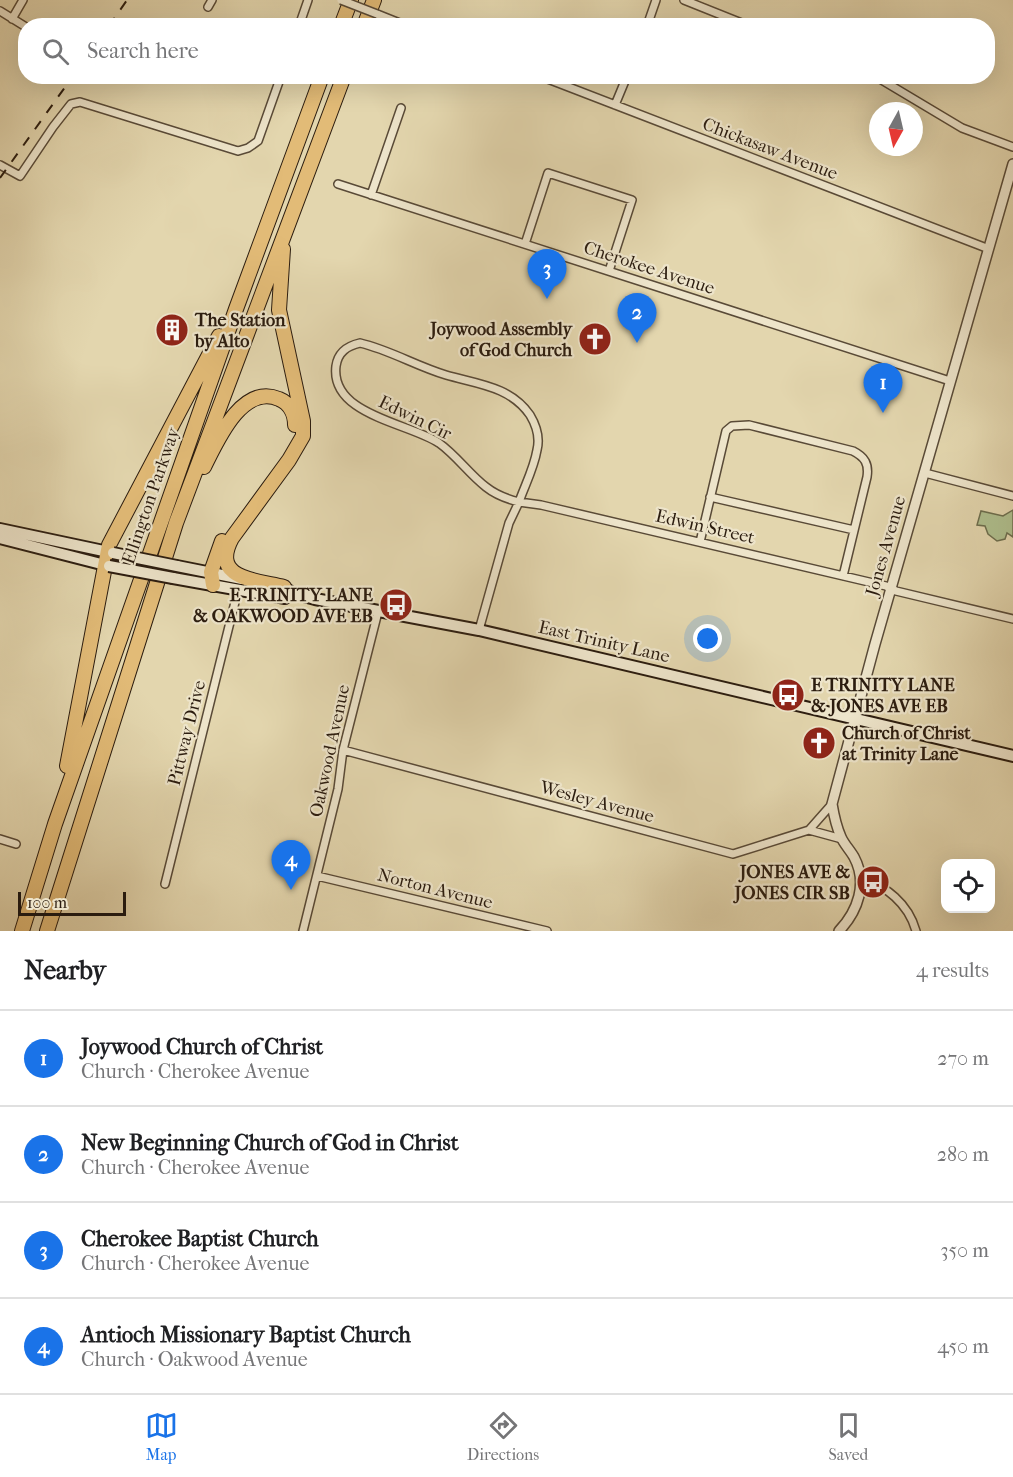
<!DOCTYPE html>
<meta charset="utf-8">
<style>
body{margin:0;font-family:"IM FELL French Canon",serif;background:#f6f6f6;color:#202124}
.controls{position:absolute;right:18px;bottom:18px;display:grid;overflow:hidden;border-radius:12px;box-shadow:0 6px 24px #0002}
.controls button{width:54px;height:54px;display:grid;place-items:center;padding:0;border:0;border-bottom:2px solid #e0e0e0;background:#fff;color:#202124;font:30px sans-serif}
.compass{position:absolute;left:869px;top:102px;width:54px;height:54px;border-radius:50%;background:#fff;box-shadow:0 6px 24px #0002;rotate:188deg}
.scale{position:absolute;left:18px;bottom:15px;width:108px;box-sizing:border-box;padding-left:6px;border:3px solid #2b1c0f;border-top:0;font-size:16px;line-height:21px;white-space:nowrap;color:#2b1c0f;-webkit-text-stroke:4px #ede4ca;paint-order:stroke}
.you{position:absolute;left:708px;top:639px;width:21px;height:21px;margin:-15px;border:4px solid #fff;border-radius:50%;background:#1a73e8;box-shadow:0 0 0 9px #1a73e833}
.badge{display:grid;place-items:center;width:39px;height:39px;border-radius:50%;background:#1a73e8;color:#fff;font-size:20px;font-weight:700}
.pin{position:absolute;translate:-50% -50px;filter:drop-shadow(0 2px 3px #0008)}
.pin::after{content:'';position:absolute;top:32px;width:21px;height:18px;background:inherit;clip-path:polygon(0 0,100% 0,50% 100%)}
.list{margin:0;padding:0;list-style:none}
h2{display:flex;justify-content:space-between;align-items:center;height:78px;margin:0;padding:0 24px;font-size:26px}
h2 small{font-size:20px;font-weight:400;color:#757577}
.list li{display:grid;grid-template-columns:39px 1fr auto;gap:18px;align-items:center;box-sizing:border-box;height:96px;padding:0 24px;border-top:2px solid #e0e0e0}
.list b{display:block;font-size:22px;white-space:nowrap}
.list p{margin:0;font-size:20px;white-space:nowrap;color:#757577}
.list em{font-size:20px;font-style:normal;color:#757577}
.icon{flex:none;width:33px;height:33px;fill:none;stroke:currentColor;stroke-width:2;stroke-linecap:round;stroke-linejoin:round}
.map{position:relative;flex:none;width:1013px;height:931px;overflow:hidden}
.search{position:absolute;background:#fff;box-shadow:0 6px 24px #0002;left:18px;right:18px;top:18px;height:66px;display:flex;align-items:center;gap:15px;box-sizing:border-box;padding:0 21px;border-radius:24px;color:#757577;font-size:22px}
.sheet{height:462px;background:#fff}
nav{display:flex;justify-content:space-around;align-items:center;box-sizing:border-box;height:84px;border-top:2px solid #e0e0e0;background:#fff;font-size:16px;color:#757577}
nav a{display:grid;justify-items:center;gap:3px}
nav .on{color:#1a73e8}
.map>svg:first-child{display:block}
.green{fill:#afbf8e;stroke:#6d6e4e;stroke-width:1.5}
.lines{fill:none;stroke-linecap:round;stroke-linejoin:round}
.minor-casing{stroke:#594a37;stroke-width:10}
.tertiary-casing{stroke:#594a37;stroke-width:12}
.secondary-casing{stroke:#2b1c0f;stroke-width:14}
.motorway-casing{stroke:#2b1c0f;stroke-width:16}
.minor{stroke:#ede4ca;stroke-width:7}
.tertiary{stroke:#ede4ca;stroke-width:9}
.secondary{stroke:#ede4ca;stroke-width:10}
.motorway{stroke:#e2bb77;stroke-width:14}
.rail{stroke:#2b1c0f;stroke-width:2;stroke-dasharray:10 10;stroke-linecap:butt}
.minor-bridge-casing{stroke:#594a37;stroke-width:10;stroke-linecap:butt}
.secondary-bridge-casing{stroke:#2b1c0f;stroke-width:14;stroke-linecap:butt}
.minor-bridge{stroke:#ede4ca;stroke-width:7}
.secondary-bridge{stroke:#ede4ca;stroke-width:10}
.labels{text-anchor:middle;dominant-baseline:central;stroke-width:4.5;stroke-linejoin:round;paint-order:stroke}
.street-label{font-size:18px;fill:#2b1c0f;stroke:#ede4ca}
.poi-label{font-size:18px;font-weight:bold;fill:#2b1c0f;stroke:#ede4ca;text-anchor:start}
</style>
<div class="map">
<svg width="1013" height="931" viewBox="0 0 1013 931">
<rect width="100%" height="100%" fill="#e3d6ae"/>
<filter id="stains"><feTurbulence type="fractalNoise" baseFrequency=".00333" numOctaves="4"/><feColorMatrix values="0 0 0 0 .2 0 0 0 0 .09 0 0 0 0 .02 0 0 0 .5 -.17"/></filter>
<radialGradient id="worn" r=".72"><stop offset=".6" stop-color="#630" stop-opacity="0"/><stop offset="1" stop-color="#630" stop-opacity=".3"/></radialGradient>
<path class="green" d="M1013 510V537L1007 533 1005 539 997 541 988 534 985 526 977 525 981 511 1003 516Z"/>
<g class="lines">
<defs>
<path id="minor" d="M684 0 749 26
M208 7 212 0
M0 11 26 27
M377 14 407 26
M12 19 23 0
M299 26 308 0
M647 26 656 0
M540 76 989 249
M875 76 962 128 1013 147
M615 105 627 76
M0 165 20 176 53 127 71 104 80 102 238 151 248 148 258 141 281 76
M338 184 950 381
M371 195 401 108
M525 244 548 173 632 200 609 271
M360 343C390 350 416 366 446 375 477 384 510 386 530 415 536 425 540 438 537 450 534 468 525 485 519 502 507 499 496 495 486 487 469 474 457 456 439 443 409 423 330 415 336 366 338 352 347 346 360 343Z
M925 473 1013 496
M710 497 854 530
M700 542 726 431 732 426 749 425 853 451C865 457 869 464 867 477L843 576
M479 630 509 523 519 502 541 505 886 586 896 591 1013 619
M343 750 733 854 809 830 832 804
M809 830 842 839
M0 839 16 844
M861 875C886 888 908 902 916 931
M317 876 547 931
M165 884 238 590
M303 931 338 789 343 750 378 612"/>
<path id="tertiary" d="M839 931C858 911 868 883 854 857 850 850 844 844 841 837 836 826 834 816 832 804L875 644 1013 164"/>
<path id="secondary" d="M0 529 113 553
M0 538 109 566
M177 566 242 579
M173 578 285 598 292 593
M278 586 284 587 292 593 315 599 479 630 1013 756"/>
<path id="motorway" d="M341 26 351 0
M364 26 374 0
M283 249 279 310 303 421V436L289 460 232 538C210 579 255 580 284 587
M204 467C217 441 242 383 279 399 289 403 295 413 295 425
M213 585 211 572 222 541
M67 766 109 545 219 336
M22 931 55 824 236 309 322 76
M47 931 176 523 344 76"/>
</defs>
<use href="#minor" class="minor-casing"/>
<use href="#tertiary" class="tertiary-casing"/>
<use href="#secondary" class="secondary-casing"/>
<use href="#motorway" class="motorway-casing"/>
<use href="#minor" class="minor"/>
<use href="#tertiary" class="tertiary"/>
<use href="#secondary" class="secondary"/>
<use href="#motorway" class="motorway"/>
<path class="rail" d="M109 26 127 0
M0 178 73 76"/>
<defs>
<path id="minor-bridge" d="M341 0 377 14"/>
<path id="secondary-bridge" d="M113 553 177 566
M109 566 173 578"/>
</defs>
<use href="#minor-bridge" class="minor-bridge-casing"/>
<use href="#secondary-bridge" class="secondary-bridge-casing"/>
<use href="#minor-bridge" class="minor-bridge"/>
<use href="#secondary-bridge" class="secondary-bridge"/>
</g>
<defs>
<symbol id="building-disc" viewBox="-11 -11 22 22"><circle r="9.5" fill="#8f2418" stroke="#ede4ca"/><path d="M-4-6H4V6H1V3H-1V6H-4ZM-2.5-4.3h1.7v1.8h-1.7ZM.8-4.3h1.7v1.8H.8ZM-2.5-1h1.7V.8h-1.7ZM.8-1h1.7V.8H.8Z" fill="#fff"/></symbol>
<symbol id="church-disc" viewBox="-11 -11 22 22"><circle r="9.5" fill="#8f2418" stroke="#ede4ca"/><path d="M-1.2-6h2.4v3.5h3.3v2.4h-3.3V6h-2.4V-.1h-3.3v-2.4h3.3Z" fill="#fff"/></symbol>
<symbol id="bus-disc" viewBox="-11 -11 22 22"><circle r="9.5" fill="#8f2418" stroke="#ede4ca"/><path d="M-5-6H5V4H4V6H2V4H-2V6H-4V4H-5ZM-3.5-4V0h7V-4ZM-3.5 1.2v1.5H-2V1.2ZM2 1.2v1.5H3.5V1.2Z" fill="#fff"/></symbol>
</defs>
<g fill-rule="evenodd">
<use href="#building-disc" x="153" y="311" width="38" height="38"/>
<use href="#church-disc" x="576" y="320" width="38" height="38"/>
<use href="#bus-disc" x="377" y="586" width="38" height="38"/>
<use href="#bus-disc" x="769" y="676" width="38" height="38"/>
<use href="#church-disc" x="800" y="724" width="38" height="38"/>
<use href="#bus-disc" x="854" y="863" width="38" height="38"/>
</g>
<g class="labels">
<g class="street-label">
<text transform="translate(770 149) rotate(21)">Chickasaw Avenue</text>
<text transform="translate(649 268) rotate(18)">Cherokee Avenue</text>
<text transform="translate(415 418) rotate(26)">Edwin Cir</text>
<text transform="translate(151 496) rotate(-71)">Ellington Parkway</text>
<text transform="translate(705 527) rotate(13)">Edwin Street</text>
<text transform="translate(886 546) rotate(-74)">Jones Avenue</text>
<text transform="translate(604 642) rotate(13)">East Trinity Lane</text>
<text transform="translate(187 733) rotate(-76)">Pittway Drive</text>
<text transform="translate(330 751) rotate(-78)">Oakwood Avenue</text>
<text transform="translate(597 802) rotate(15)">Wesley Avenue</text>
<text transform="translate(435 889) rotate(14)">Norton Avenue</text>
</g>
<g class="poi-label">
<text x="195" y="320">The Station<tspan x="195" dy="21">by Alto</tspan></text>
<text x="572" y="329" text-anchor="end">Joywood Assembly<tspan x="572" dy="21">of God Church</tspan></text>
<text x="373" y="595" text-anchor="end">E TRINITY LANE<tspan x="373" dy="21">&amp; OAKWOOD AVE EB</tspan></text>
<text x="811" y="685">E TRINITY LANE<tspan x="811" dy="21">&amp; JONES AVE EB</tspan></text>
<text x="842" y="733">Church of Christ<tspan x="842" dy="21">at Trinity Lane</tspan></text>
<text x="850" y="872" text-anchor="end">JONES AVE &amp;<tspan x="850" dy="21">JONES CIR SB</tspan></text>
</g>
</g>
<rect width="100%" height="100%" filter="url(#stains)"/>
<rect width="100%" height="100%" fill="url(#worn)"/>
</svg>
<div class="controls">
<button><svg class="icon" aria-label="locate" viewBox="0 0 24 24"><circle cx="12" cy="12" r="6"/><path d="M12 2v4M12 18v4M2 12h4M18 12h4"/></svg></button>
</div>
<svg class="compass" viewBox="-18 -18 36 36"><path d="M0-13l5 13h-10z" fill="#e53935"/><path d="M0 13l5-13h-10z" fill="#757577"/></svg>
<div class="scale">100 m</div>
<div class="you"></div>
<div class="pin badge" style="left:883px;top:413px">1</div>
<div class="pin badge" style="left:637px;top:343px">2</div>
<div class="pin badge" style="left:547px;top:299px">3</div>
<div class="pin badge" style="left:291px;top:890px">4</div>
<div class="search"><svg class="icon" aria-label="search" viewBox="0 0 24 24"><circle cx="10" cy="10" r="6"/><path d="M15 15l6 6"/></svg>Search here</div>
</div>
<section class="sheet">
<h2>Nearby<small>4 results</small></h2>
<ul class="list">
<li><span class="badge">1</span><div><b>Joywood Church of Christ</b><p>Church · Cherokee Avenue</p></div><em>270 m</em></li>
<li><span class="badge">2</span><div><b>New Beginning Church of God in Christ</b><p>Church · Cherokee Avenue</p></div><em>280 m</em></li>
<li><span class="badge">3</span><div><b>Cherokee Baptist Church</b><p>Church · Cherokee Avenue</p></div><em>350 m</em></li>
<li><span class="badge">4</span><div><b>Antioch Missionary Baptist Church</b><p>Church · Oakwood Avenue</p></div><em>450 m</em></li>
</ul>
</section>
<nav>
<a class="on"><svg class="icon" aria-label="map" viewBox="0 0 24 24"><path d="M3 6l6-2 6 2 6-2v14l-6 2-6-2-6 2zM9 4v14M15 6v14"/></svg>Map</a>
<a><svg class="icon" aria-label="directions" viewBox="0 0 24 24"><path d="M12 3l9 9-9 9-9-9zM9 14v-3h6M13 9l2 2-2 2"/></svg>Directions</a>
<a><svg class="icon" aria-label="saved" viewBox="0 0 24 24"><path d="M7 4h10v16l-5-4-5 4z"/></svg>Saved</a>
</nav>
